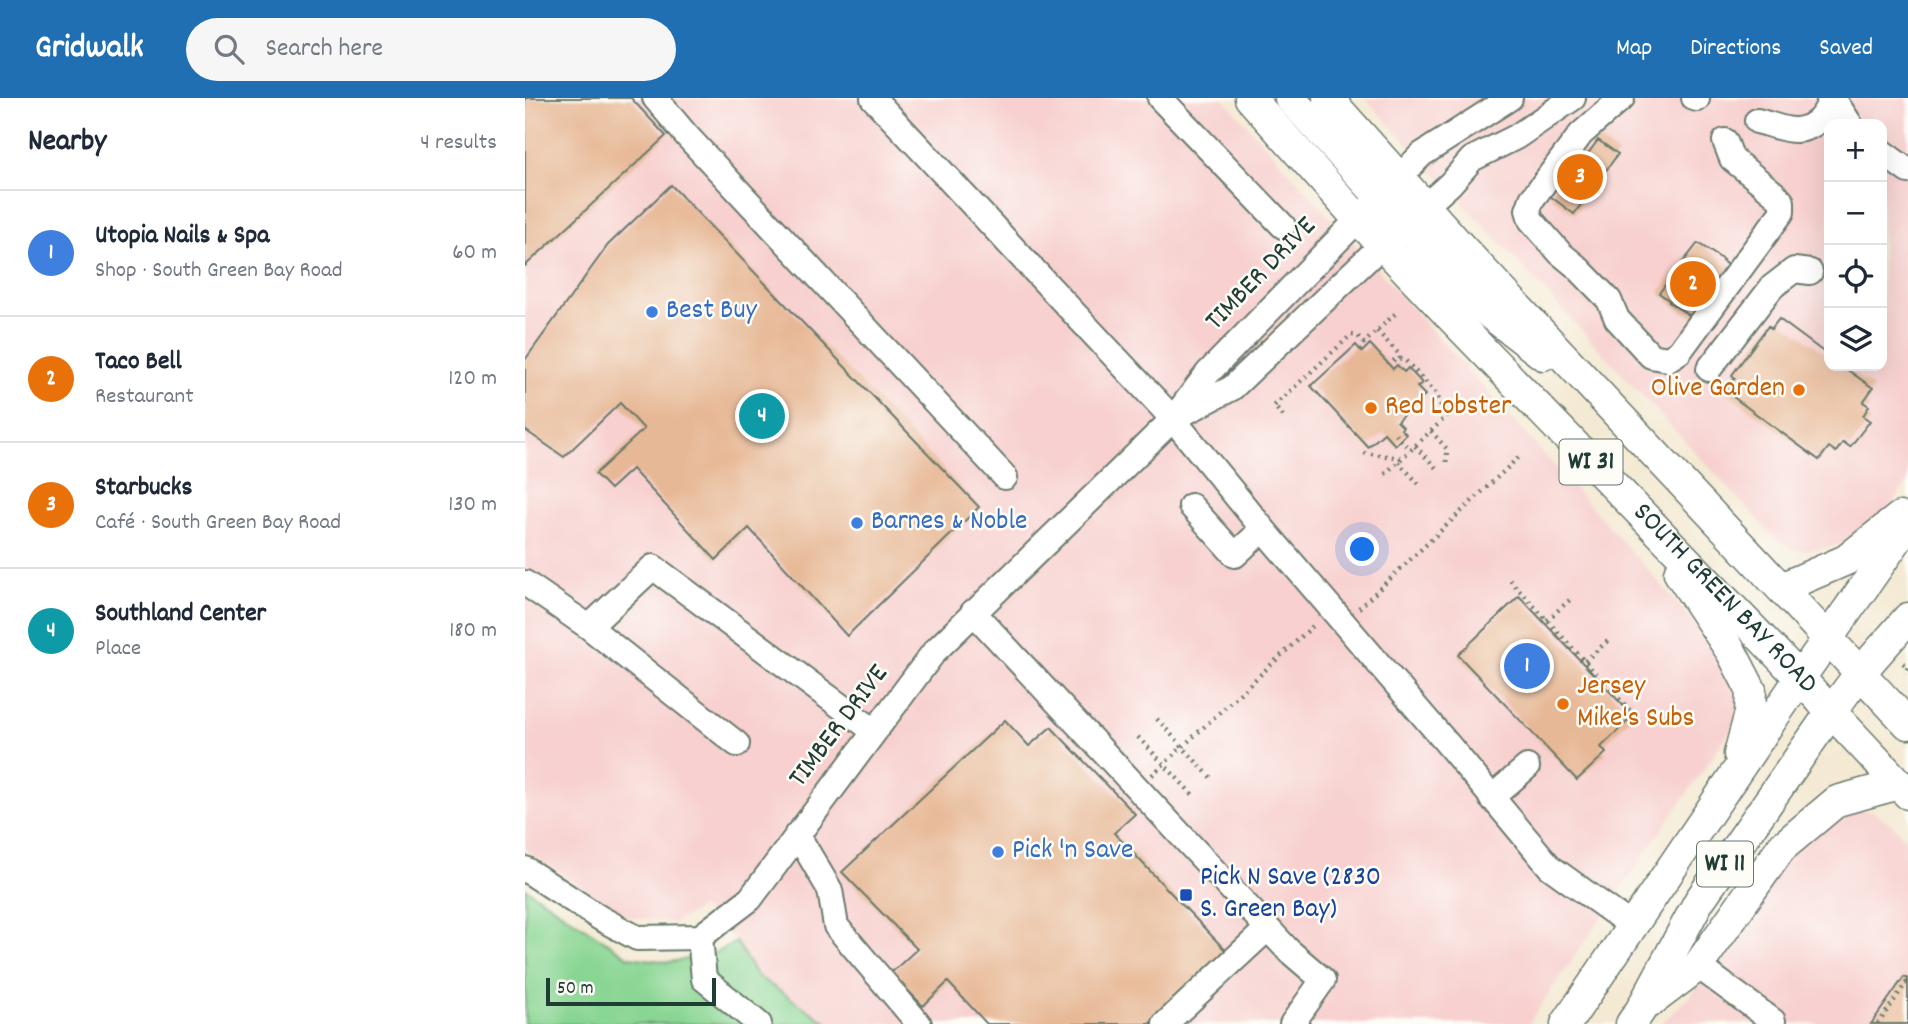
<!DOCTYPE html>
<meta charset="utf-8">
<style>
body{margin:0;font-family:Dekko,sans-serif;background:#f6f6f7;color:#1f2937}
.controls{position:absolute;right:21px;top:21px;display:grid;overflow:hidden;border-radius:14px;box-shadow:0 7px 28px #0002}
.controls button{width:63px;height:63px;display:grid;place-items:center;padding:0;border:0;border-bottom:2px solid #e0e1e3;background:#fff;color:#1f2937;font:35px sans-serif}
.scale{position:absolute;left:21px;bottom:18px;width:170px;box-sizing:border-box;padding-left:7px;border:4px solid #1f3d34;border-top:0;font-size:19px;line-height:24px;white-space:nowrap;color:#1f3d34;-webkit-text-stroke:5px #fdfcf7;paint-order:stroke}
.you{position:absolute;left:838px;top:452px;width:24px;height:24px;margin:-18px;border:5px solid #fff;border-radius:50%;background:#1a73e8;box-shadow:0 0 0 10px #1a73e833}
.badge{display:grid;place-items:center;width:46px;height:46px;border-radius:50%;background:#1f6fb2;color:#fff;font-size:23px;font-weight:700}
.pin{position:absolute;translate:-50% -50%;border:4px solid #fff;box-shadow:0 2px 7px #0006}
.list{margin:0;padding:0;list-style:none}
h2{display:flex;justify-content:space-between;align-items:center;height:91px;margin:0;padding:0 28px;font-size:30px}
h2 small{font-size:23px;font-weight:400;color:#747a83}
.list li{display:grid;grid-template-columns:46px 1fr auto;gap:21px;align-items:center;box-sizing:border-box;height:126px;padding:0 28px;border-top:2px solid #e0e1e3}
.list b{display:block;font-size:26px;white-space:nowrap}
.list p{margin:0;font-size:23px;white-space:nowrap;color:#747a83}
.list em{font-size:23px;font-style:normal;color:#747a83}
.icon{flex:none;width:38px;height:38px;fill:none;stroke:currentColor;stroke-width:2;stroke-linecap:round;stroke-linejoin:round}
.map{position:relative;flex:none;width:1383px;height:926px;overflow:hidden}
header{display:flex;align-items:center;gap:42px;box-sizing:border-box;height:98px;padding:0 35px;background:#1f6fb2;color:#fff}
header strong{font-size:33px}
nav{display:flex;gap:38px;margin-inline-start:auto;font-size:24px}
.search{width:490px;height:63px;background:#f6f6f7;display:flex;align-items:center;gap:18px;box-sizing:border-box;padding:0 24px;border-radius:38px;color:#747a83;font-size:26px}
main{display:flex}
aside{flex:1;background:#fff}
.map>svg:first-child{display:block}
.built{fill:#f7d0cf;fill-rule:evenodd}
.green{fill:#89d593;stroke:#548964;stroke-width:2}
.building{fill:#e7b895}
.lines{fill:none;stroke-linecap:round;stroke-linejoin:round}
.minor-casing{stroke:#6a7a6c;stroke-width:28}
.major-casing{stroke:#6a7a6c;stroke-width:33}
.path{stroke:#6a7a6c;stroke-width:4.5;stroke-dasharray:2 5;stroke-linecap:butt}
.minor{stroke:#fff;stroke-width:24}
.major{stroke:#fff;stroke-width:30}
.shop-dot{fill:#3f7fe0;stroke:#fdfcf7;stroke-width:2.5}
.food-dot{fill:#e8710a;stroke:#fdfcf7;stroke-width:2.5}
.transit-dot{fill:#1a4fb4;stroke:#fdfcf7;stroke-width:2.5}
.labels{text-anchor:middle;dominant-baseline:central;stroke-width:5;stroke-linejoin:round;paint-order:stroke}
.shield{fill:#fdfcf7;stroke:#62766e;stroke-width:2}
.shield-label{font-size:26px;font-weight:bold;fill:#1f3d34}
.street-label{font-size:28px;fill:#1f3d34;stroke:#fdfcf7}
.shop-label{font-size:28px;fill:#366cbe;stroke:#fdfcf7;text-anchor:start}
.food-label{font-size:28px;fill:#c56008;stroke:#fdfcf7;text-anchor:start}
.transit-label{font-size:28px;fill:#164399;stroke:#fdfcf7;text-anchor:start}
</style>
<header>
<strong>Gridwalk</strong>
<div class="search"><svg class="icon" aria-label="search" viewBox="0 0 24 24"><circle cx="10" cy="10" r="6"/><path d="M15 15l6 6"/></svg>Search here</div>
<nav><a>Map</a><a>Directions</a><a>Saved</a></nav>
</header>
<main>
<aside>
<h2>Nearby<small>4 results</small></h2>
<ul class="list">
<li><span class="badge" style="background:#3f7fe0">1</span><div><b>Utopia Nails &amp; Spa</b><p>Shop · South Green Bay Road</p></div><em>60 m</em></li>
<li><span class="badge" style="background:#e8710a">2</span><div><b>Taco Bell</b><p>Restaurant</p></div><em>120 m</em></li>
<li><span class="badge" style="background:#e8710a">3</span><div><b>Starbucks</b><p>Café · South Green Bay Road</p></div><em>130 m</em></li>
<li><span class="badge" style="background:#0f9aa8">4</span><div><b>Southland Center</b><p>Place</p></div><em>180 m</em></li>
</ul>
</aside>
<div class="map">
<svg width="1383" height="926" viewBox="0 0 1383 926">
<rect width="100%" height="100%" fill="#fdfcf7"/>
<filter id="ink" filterUnits="userSpaceOnUse"><feTurbulence type="fractalNoise" baseFrequency=".0143" numOctaves="2"/><feDisplacementMap in="SourceGraphic" scale="14" xChannelSelector="R" yChannelSelector="G"/><feConvolveMatrix kernelMatrix="1 2 1 2 8 2 1 2 1" color-interpolation-filters="sRGB"/></filter>
<filter id="wash" filterUnits="userSpaceOnUse"><feTurbulence type="fractalNoise" baseFrequency=".00686" numOctaves="4" result="noise"/><feDisplacementMap in="SourceGraphic" scale="28" xChannelSelector="R" yChannelSelector="G"/><feGaussianBlur stdDeviation="1.57" result="paint"/><feColorMatrix in="noise" values="0 0 0 0 0 0 0 0 0 0 0 0 0 0 0 0 0 1.4 0 .05"/><feComposite in="paint" operator="in"/></filter>
<g filter="url(#wash)">
<rect width="100%" height="100%" fill="#f4ead4"/>
<path class="built" d="M0 0H698L1186 542 1215 586 1210 626 1003 926H304L231 877 211 844 176 810 148 825 100 818 0 752Z
M840 0H1383V385L1378 391 1351 426 1327 442 1299 451 1269 452 1250 440ZM1304 26H1357V268H1304Z
M1327 711 1348 713 1368 727 1383 743V926L1136 925 1163 901 1263 754 1307 719Z"/>
<path class="green" d="M0 790 104 859 144 864 184 858 211 844 231 877 304 926H0Z"/>
<g id="blocks">
<path class="building" d="M0 0H106L141 38 0 168Z
M1073 42 1093 56 1049 116 1025 98 1034 86 1031 84 1057 54 1062 57Z
M146 87 454 409 322 538 224 430 191 462 107 371 85 391 70 376 119 331 95 305 39 359 0 332V262L83 147Z
M1173 145 1198 162 1197 163 1207 170 1170 221 1144 204 1145 203 1134 195Z
M1254 221 1304 258V268H1317L1348 290 1338 304 1344 308 1338 318 1345 323 1325 349 1318 344 1311 354 1304 349 1294 362 1200 293 1210 280 1207 277 1243 228 1246 231Z
M845 246 868 271 872 267 879 274 883 270 897 285 892 289 900 297 872 323 878 329 876 331 881 336 870 347 859 335 843 349 786 288 831 247 837 254Z
M994 498 1108 618 1076 649 1081 655 1052 682 933 557Z
M480 622 504 648 526 629 610 716 589 735 703 855 624 926H462L423 884 398 908 366 875 392 851 317 774Z
M1379 879 1383 881V926H1346Z"/>
</g>
</g>
<g filter="url(#ink)">
<use href="#blocks" fill-opacity="0" stroke="#6a7a6c" stroke-width="2"/>
<g class="lines">
<defs>
<path id="minor" d="M130 0 162 38 480 379
M348 0 648 321 738 431 926 650 1025 769 1107 828
M635 0 758 128
M1097 0 1056 36 1007 101 1003 112 1006 122 1035 155 1052 169 1084 202 1092 221 1126 258 1143 261 1154 254 1257 114V104L1250 96 1207 61 1200 43
M1169 0 1172 1
M1308 0 1325 26
M1232 23C1242 25 1261 33 1271 32 1290 31 1301 17 1306 0
M1357 54 1383 73
M1184 271 1247 189 1269 172 1285 174
M655 317 707 290 858 146 925 86 947 61 991 39 1048 0
M666 408 710 457 738 431
M0 485 64 529 128 469 349 633
M448 514 763 852 798 882 767 926
M64 529 212 646
M966 700 1002 669
M272 736 305 792 311 828 394 926
M0 771 75 820 112 840 175 839 225 801 409 554 648 321 683 275 896 57 985 0
M175 839 179 881 234 926
M1173 868 1248 923
M640 926 742 831"/>
<g id="major">
<path id="s1" d="M725 0 833 121 921 214 1254 558 1383 696"/>
<path d="M765 0 855 99 899 108"/>
<path d="M803 0 934 147 1383 626"/>
<path d="M833 121 879 126 952 206 1018 257"/>
<path d="M1154 475 1207 555 1226 592 1225 615 1214 656"/>
<path d="M1256 490 1321 462 1375 419"/>
<path d="M1124 905 1173 868 1256 750 1312 703 1374 686"/>
<path d="M1041 926 1275 580 1383 426"/>
<path d="M1106 926 1115 913 1174 803 1306 614 1335 575 1383 520"/>
</g>
</defs>
<use href="#minor" class="minor-casing"/>
<use href="#major" class="major-casing"/>
<path class="path" d="M852 233 875 257V261
M758 318 749 308 826 237 833 238 839 245 870 216
M906 333 922 351 921 368
M871 336 885 352
M890 348 914 373
M839 355 877 360
M873 364 897 389
M860 376 923 317 917 311 912 296 880 262 871 261 864 266
M985 482 1111 619
M834 510 996 357
M1022 522 1048 499
M1060 563 1086 540
M1378 565 1383 569 1380 576
M632 621 688 682
M613 639 670 699
M627 677 790 526
M1353 926 1381 885 1383 886"/>
<use href="#minor" class="minor"/>
<use href="#major" class="major"/>
</g>
</g>
<g class="shop-dot">
<circle cx="127" cy="214" r="7"/>
<circle cx="332" cy="425" r="7"/>
<circle cx="473" cy="754" r="7"/>
</g>
<g class="food-dot">
<circle cx="1274" cy="292" r="7"/>
<circle cx="846" cy="310" r="7"/>
<circle cx="1038" cy="606" r="7"/>
</g>
<rect class="transit-dot" x="654" y="790" width="14" height="14" rx="3.5"/>
<g class="labels">
<g class="shield">
<rect x="1034.5" y="341.5" width="63" height="45" rx="5"/>
<rect x="1172" y="743.5" width="56" height="45" rx="5"/>
</g>
<g class="shield-label">
<text x="1066" y="364">WI 31</text>
<text x="1200" y="766">WI 11</text>
</g>
<g class="street-label">
<text transform="translate(737 177) rotate(-46)">TIMBER DRIVE</text>
<text stroke="none"><textPath href="#s1" startOffset="690">SOUTH GREEN BAY ROAD</textPath></text>
<text transform="translate(315 629) rotate(-53)">TIMBER DRIVE</text>
</g>
<g class="shop-label">
<text x="141" y="214">Best Buy</text>
<text x="346" y="425">Barnes &amp; Noble</text>
<text x="487" y="754">Pick 'n Save</text>
</g>
<g class="food-label">
<text x="1260" y="292" text-anchor="end">Olive Garden</text>
<text x="860" y="310">Red Lobster</text>
<text x="1052" y="590">Jersey<tspan x="1052" dy="32">Mike's Subs</tspan></text>
</g>
<g class="transit-label">
<text x="675" y="781">Pick N Save (2830<tspan x="675" dy="32">S. Green Bay)</tspan></text>
</g>
</g>
</svg>
<div class="controls">
<button>+</button>
<button>−</button>
<button><svg class="icon" aria-label="locate" viewBox="0 0 24 24"><circle cx="12" cy="12" r="6"/><path d="M12 2v4M12 18v4M2 12h4M18 12h4"/></svg></button>
<button><svg class="icon" aria-label="layers" viewBox="0 0 24 24"><path d="M12 4l9 5-9 5-9-5zM3 14l9 5 9-5"/></svg></button>
</div>
<div class="scale">50 m</div>
<div class="you"></div>
<div class="pin badge" style="left:1002px;top:568px;background:#3f7fe0">1</div>
<div class="pin badge" style="left:1168px;top:186px;background:#e8710a">2</div>
<div class="pin badge" style="left:1055px;top:79px;background:#e8710a">3</div>
<div class="pin badge" style="left:237px;top:318px;background:#0f9aa8">4</div>
</div>
</main>
